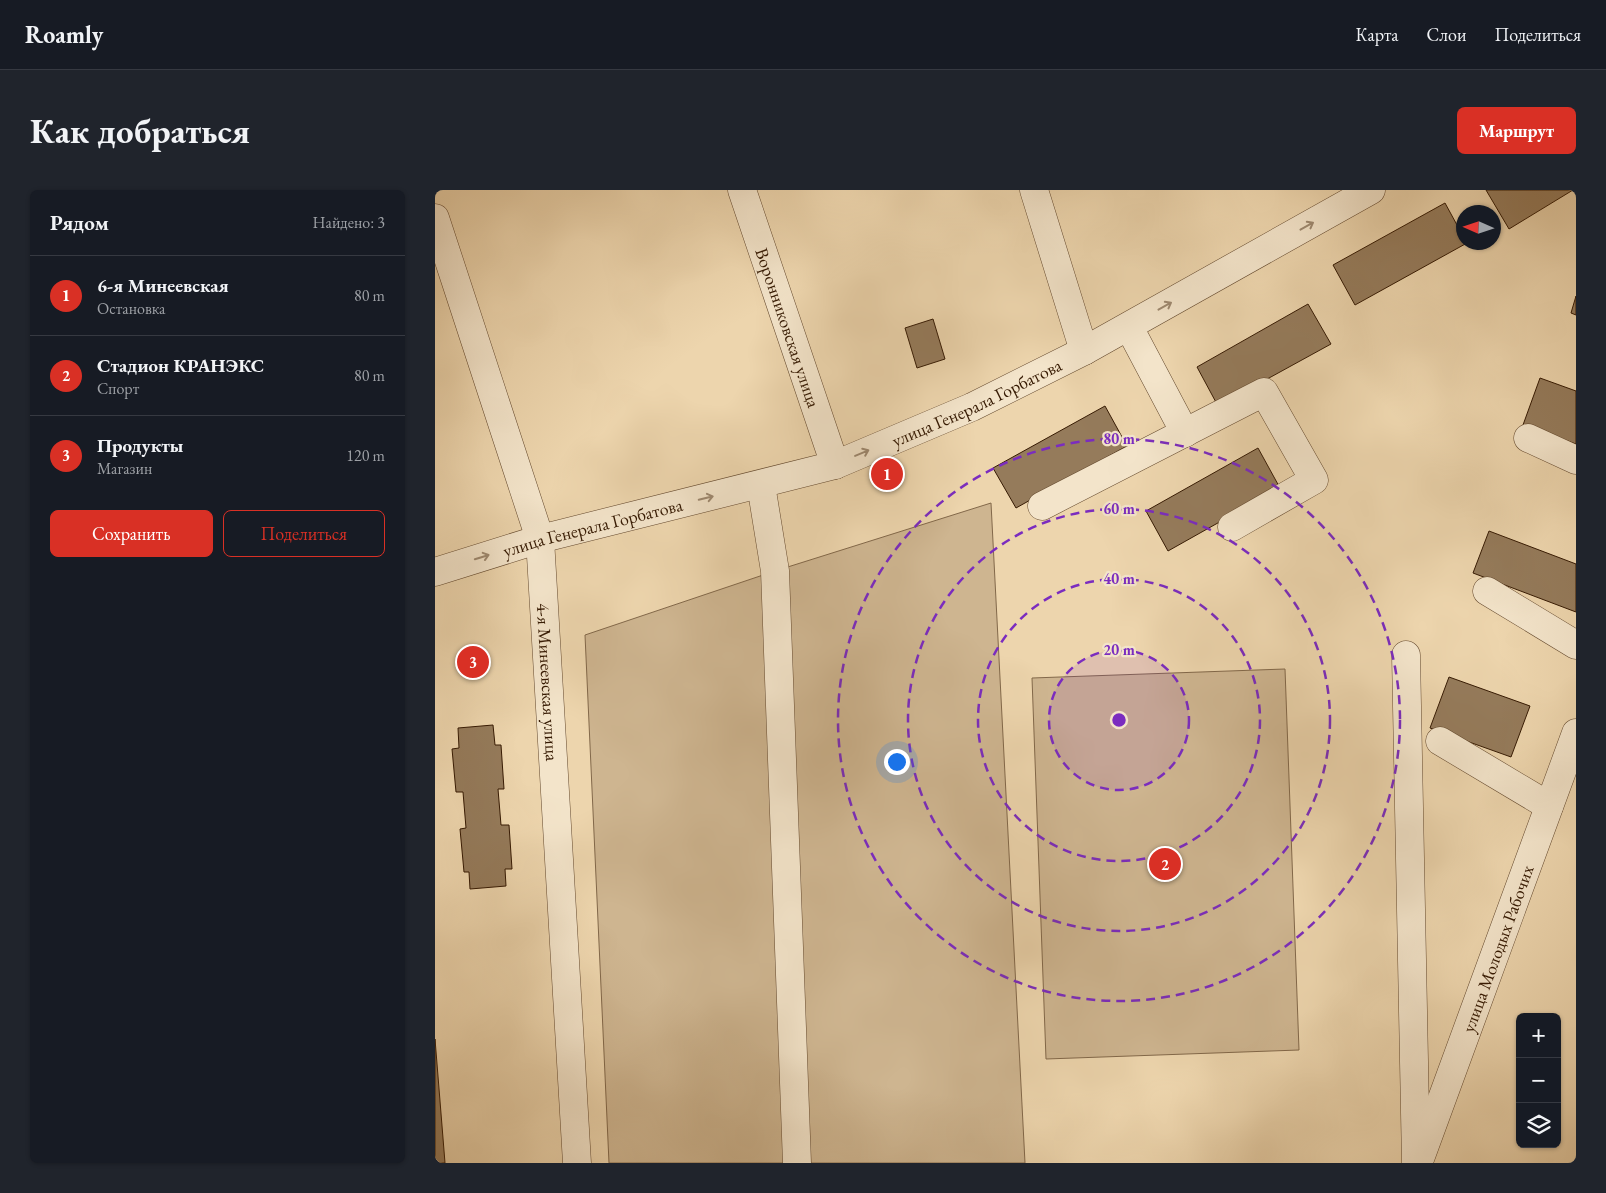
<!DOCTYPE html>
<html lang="ru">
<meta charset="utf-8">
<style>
body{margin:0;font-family:"EB Garamond",serif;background:#20242c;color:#f1f3f6}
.controls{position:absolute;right:15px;bottom:15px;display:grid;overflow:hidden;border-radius:8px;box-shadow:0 1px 4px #0004}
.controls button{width:45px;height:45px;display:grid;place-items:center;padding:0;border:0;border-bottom:1px solid #363941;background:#171b24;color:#f1f3f6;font:25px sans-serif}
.compass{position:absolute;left:1021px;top:15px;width:45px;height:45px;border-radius:50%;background:#171b24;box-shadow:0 1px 4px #0004;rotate:273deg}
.you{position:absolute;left:461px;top:571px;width:18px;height:18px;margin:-12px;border:4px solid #fff;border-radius:50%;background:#1a73e8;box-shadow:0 0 0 8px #1a73e833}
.badge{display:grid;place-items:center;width:32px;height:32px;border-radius:50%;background:#d93025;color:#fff;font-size:16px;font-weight:700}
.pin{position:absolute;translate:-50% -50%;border:2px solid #fff;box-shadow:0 1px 5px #0006}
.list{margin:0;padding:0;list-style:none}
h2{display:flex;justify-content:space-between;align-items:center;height:65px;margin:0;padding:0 20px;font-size:21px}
h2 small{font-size:16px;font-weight:400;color:#9ea1a6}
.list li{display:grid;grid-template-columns:32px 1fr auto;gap:15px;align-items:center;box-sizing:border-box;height:80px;padding:0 20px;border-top:1px solid #363941}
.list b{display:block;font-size:19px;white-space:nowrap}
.list p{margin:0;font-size:16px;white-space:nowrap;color:#9ea1a6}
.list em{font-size:16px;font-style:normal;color:#9ea1a6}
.actions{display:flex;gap:10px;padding:15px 20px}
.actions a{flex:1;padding:11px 0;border:1px solid #d93025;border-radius:8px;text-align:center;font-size:18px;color:#d93025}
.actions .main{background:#d93025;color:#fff}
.icon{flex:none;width:28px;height:28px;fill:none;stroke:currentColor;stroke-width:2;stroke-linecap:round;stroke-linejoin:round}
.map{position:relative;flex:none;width:1141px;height:973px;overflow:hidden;border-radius:8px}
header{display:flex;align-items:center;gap:30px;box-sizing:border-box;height:70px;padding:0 25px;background:#171b24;border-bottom:1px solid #363941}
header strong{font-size:24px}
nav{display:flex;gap:28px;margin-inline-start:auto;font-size:18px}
.intro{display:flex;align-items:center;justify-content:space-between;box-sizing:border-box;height:120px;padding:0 30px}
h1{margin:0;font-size:35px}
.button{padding:12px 22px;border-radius:8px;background:#d93025;color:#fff;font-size:18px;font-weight:700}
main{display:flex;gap:30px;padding:0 30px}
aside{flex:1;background:#171b24;border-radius:8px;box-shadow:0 1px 4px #0004}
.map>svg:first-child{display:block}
.green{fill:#ceb590;stroke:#82684a}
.building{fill:#957b5b;stroke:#361a03}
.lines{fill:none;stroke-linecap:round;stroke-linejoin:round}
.minor-casing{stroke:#64492e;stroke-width:29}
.minor{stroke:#f3e4ca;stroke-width:28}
.oneway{stroke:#9e8970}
.ring{fill:none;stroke:#7b2cbf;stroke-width:2.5;stroke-dasharray:9 6}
.labels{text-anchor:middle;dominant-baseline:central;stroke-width:4.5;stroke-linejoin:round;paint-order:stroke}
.street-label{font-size:18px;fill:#361a03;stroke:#f3e4ca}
.centre{fill:#7b2cbf;stroke:#f3e4ca;stroke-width:2.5}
.ring-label{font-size:15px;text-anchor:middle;font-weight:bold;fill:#7b2cbf;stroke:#f3e4ca;stroke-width:4.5;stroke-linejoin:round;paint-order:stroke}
</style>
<header>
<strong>Roamly</strong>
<nav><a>Карта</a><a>Слои</a><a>Поделиться</a></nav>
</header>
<div class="intro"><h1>Как добраться</h1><a class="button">Маршрут</a></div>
<main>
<aside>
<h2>Рядом<small>Найдено: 3</small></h2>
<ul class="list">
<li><span class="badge">1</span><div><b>6-я Минеевская</b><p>Остановка</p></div><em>80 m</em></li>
<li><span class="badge">2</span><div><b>Стадион КРАНЭКС</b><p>Спорт</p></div><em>80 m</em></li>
<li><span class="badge">3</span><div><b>Продукты</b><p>Магазин</p></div><em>120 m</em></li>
</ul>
<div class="actions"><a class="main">Сохранить</a><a>Поделиться</a></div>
</aside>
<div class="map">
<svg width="1141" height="973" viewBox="0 0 1141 973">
<rect width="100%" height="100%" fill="#edd5ad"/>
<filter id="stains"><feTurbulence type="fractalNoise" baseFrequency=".004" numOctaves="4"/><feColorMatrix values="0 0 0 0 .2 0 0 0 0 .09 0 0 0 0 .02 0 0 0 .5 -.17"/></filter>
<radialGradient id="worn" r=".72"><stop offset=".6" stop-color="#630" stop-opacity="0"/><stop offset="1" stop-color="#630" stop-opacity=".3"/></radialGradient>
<path class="green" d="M556 313 590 973H174L150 445 340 381Z
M850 479 864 860 611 869 597 488Z"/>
<path class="building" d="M1051 0H1138L1074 39Z
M1010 13 1028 46V52L1032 53 920 115 898 75Z
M1141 106V125L1136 123Z
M873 114 896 154 783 216 762 177Z
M498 129 510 169 482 178 470 138Z
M1105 188 1141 201V254L1088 235Z
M670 216 692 256 581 318 558 278Z
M823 258 845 298 733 361 711 321Z
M1054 341 1141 374V422L1038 383Z
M48 464 49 478 29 480 27 466Z
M1014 487 1095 516 1076 567 995 538Z
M58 535 60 555H66L69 599H63L66 635H74L77 679H70L71 696 35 699 34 682H29L25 639 31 638 28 602H21L17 559 24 558 23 538Z
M0 849 10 973H0Z"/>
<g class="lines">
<defs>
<g id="minor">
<path id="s1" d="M307 0 400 275"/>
<path d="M599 0 649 161"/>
<path id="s2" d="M0 28 105 349 142 973"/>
<path d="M694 137 750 243"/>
<path d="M1093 248 1141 270"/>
<path d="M326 295 340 381 362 973"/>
<path d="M607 316 829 202 879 290 797 337"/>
<path id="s3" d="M0 382 105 349 400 275 537 217 649 161 936 0"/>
<path d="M1052 401 1141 455"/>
<path d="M971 465 981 973"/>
<path d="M1005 551 1114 616"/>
<path id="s4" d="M986 966 1141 543"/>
</g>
</defs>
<use href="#minor" class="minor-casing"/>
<use href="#minor" class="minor"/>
</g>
<defs><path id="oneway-shaft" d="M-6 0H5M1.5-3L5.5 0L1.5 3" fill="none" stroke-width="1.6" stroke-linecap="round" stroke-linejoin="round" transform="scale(1.25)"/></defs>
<g class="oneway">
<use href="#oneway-shaft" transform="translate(872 36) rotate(-29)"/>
<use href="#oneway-shaft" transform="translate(730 116) rotate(-29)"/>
<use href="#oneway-shaft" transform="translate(427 263) rotate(-23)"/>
<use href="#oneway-shaft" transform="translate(271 308) rotate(-14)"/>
<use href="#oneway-shaft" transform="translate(47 367) rotate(-17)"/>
</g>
<circle cx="684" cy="530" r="70" fill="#7b2cbf" fill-opacity=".12"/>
<g class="ring">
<circle cx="684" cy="530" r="70"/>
<circle cx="684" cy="530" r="141"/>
<circle cx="684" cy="530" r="211"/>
<circle cx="684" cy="530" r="281"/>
</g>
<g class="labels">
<g class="street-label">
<text stroke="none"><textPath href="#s1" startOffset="145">Воронниковская улица</textPath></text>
<text stroke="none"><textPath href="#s3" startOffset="569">улица Генерала Горбатова</textPath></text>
<text stroke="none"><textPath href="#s3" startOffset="164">улица Генерала Горбатова</textPath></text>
<text stroke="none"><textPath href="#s2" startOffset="481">4-я Минеевская улица</textPath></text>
<text stroke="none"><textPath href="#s4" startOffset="221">улица Молодых Рабочих</textPath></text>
</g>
</g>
<circle cx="684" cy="530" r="8" class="centre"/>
<g class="ring-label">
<text x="684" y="254">80 m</text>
<text x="684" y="324">60 m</text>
<text x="684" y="394">40 m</text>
<text x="684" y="465">20 m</text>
</g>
<rect width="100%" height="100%" filter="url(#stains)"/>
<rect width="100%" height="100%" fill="url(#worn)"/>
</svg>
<div class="controls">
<button>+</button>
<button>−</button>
<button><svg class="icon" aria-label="layers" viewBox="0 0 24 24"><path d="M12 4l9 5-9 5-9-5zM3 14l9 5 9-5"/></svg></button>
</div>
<svg class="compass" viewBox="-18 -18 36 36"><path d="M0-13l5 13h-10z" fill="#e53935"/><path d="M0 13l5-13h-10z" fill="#9ea1a6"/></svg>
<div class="you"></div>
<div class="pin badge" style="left:452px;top:284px">1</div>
<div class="pin badge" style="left:730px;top:674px">2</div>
<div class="pin badge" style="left:38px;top:472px">3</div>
</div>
</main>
